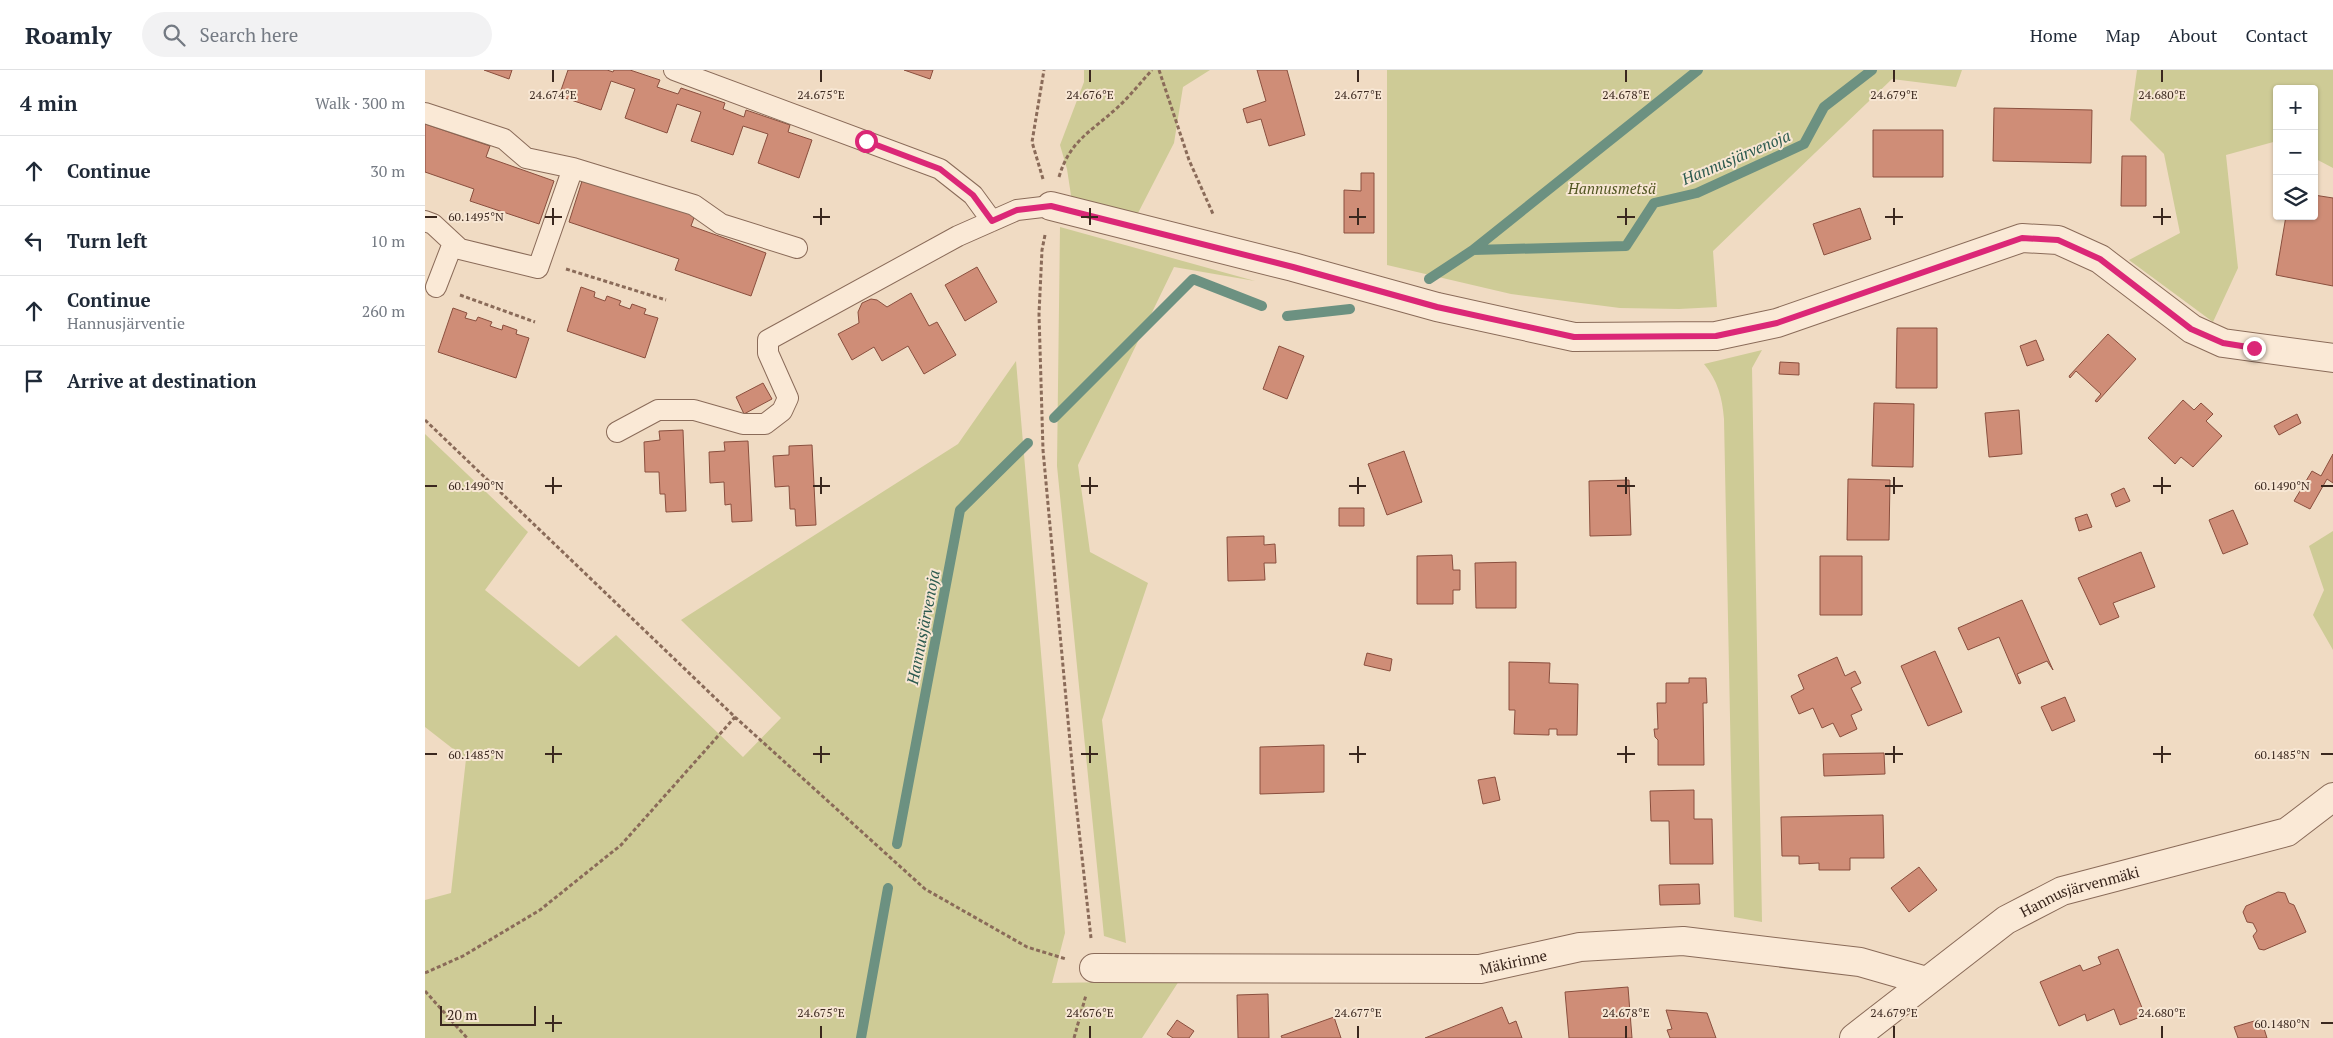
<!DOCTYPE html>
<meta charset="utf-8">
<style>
body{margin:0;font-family:"PT Serif",serif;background:#f2f2f3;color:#1f2937}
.controls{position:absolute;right:15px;top:15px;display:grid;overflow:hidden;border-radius:5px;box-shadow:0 1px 4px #0004}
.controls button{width:45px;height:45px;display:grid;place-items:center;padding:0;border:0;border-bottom:1px solid #e0e1e3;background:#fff;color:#1f2937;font:25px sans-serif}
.scale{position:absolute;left:15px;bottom:12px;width:96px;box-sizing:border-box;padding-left:5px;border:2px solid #3a271e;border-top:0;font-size:14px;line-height:18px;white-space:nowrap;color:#3a271e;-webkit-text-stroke:4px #f7e6d3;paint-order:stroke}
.stop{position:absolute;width:15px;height:15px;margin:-11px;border:4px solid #db2777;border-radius:50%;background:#fff}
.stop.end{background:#db2777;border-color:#fff;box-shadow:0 1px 5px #0008}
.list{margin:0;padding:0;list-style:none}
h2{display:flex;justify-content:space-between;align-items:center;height:65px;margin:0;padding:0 20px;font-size:21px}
h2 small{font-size:16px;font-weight:400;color:#747a83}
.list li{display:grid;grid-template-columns:32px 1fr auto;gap:15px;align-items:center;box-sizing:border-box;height:70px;padding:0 20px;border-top:1px solid #e0e1e3}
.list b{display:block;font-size:19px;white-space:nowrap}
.list p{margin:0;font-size:16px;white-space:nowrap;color:#747a83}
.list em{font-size:16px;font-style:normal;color:#747a83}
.icon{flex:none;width:28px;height:28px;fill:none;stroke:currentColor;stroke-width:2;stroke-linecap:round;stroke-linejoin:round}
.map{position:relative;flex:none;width:1908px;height:968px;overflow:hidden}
header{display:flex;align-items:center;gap:30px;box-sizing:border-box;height:70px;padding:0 25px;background:#fff;border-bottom:1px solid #e0e1e3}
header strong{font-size:24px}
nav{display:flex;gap:28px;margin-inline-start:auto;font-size:18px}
.search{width:350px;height:45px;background:#f2f2f3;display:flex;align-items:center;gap:12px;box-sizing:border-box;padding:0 18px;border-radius:28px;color:#747a83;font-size:19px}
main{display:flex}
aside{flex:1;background:#fff}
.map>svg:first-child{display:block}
.green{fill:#cecb96}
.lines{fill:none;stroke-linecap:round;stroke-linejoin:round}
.stream{stroke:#6c9181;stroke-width:10}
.building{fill:#cf8d77;stroke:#8a4f3e}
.service-casing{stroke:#8a6b59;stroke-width:22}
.minor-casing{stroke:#8a6b59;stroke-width:30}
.path{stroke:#8a6b59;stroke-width:3;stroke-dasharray:4 2.5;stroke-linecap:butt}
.service{stroke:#fae9d6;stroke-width:20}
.minor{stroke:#fae9d6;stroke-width:28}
.route{stroke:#db2777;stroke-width:6}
.ticks{fill:none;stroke:#3a271e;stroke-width:2}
.labels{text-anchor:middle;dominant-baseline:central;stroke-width:4;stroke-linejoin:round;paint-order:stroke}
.park-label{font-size:15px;font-style:italic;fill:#535723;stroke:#f7e6d3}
.street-label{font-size:15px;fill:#3a271e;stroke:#f7e6d3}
.water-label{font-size:16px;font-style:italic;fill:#2c5a4f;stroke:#f7e6d3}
.ticks-label{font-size:12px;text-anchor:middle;fill:#3a271e;stroke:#f7e6d3;stroke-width:4;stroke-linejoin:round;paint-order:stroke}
</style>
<header>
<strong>Roamly</strong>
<div class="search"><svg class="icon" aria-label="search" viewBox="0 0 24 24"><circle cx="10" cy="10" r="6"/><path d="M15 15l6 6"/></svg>Search here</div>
<nav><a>Home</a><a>Map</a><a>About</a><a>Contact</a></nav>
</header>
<main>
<aside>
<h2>4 min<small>Walk · 300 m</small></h2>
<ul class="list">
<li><svg class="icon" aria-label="ahead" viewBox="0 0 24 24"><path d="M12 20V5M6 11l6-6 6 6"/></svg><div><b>Continue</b></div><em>30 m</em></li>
<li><svg class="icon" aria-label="left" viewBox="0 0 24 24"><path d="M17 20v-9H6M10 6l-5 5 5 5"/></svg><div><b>Turn left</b></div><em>10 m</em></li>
<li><svg class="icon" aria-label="ahead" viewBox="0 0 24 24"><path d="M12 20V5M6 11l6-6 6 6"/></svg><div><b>Continue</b><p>Hannusjärventie</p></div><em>260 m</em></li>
<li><svg class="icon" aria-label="arrive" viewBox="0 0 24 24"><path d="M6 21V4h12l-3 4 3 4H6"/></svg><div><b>Arrive at destination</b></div></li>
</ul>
</aside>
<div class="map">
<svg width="1908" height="968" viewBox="0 0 1908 968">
<rect width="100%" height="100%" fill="#f0dbc3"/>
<path class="green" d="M659 0H785L758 17 749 73 712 145 647 132 642 99 635 75 659 12Z
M962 0H1537L1531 17 1467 9 1288 181 1292 237 1254 239 1195 238 1086 224 962 195Z
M1712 0H1908V98L1889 88V19H1852V71L1801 85 1813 198 1788 252 1704 190 1755 163 1739 84 1705 50Z
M635 157 830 211 749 197 653 395 665 482 723 513 677 650 701 873 679 866 632 396Z
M1337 280 1327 298 1337 852 1309 847 1299 349C1297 327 1293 311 1279 294Z
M591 291 640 863 627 913 754 911 717 968H0V830L26 823 41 689 0 657V364L103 462 60 520 154 597 191 565 318 687 356 648 256 550 533 374Z
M1908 461V580L1888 545 1899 520 1884 476Z"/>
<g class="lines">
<path class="stream" d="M1048 180 1273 0
M1004 209 1048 180 1201 176 1229 133 1272 123 1379 74 1399 37 1447 0
M862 246 925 239
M629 348 768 209 837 236
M472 774 535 440 603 373
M436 968 463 818"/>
</g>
<path class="building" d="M59 0H87L84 9Z
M143 0H182L188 2 189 0H205L235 10 232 17 253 24 256 18 300 33 298 39 319 47 321 40 365 55 363 62 387 70 374 108 333 93 343 64 318 56 308 85 266 71 276 42 252 34 242 63 200 48 210 19 186 11 176 40 134 26Z
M479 0H508L505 9Z
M832 0H862L880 65 844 76 836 49 822 53 818 39 841 31Z
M1569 38 1667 40 1666 93 1568 91Z
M0 54 65 76 61 87 129 111 114 154 45 131 49 119 0 102Z
M1448 60H1518V107H1448Z
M1697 86H1721V136H1696Z
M936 103H949V163H919V120L936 121Z
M158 108 270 145 266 156 341 183 326 226 250 200 254 189 144 152Z
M1889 125 1908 128V216L1851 205 1861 146H1889Z
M1435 138 1446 169 1399 185 1388 154Z
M552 197 572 232 540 251 520 215Z
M156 217 170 222 169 227 180 231 182 226 196 231 194 235 205 239 207 234 221 239 219 244 233 248 220 288 142 261Z
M486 223 504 256 512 252 531 285 499 304 483 276 457 291 449 277 427 290 413 264 434 253 433 242 437 233 446 229 452 230 462 237Z
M28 238 42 243 40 248 51 251 53 247 67 252 65 256 77 260 78 255 92 260 91 264 104 268 91 308 13 282Z
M1472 258H1512V318H1471Z
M1683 264 1711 289 1672 332 1670 331 1676 324 1651 301 1645 308 1644 306Z
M1611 270 1619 290 1602 296 1595 276Z
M854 276 879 286 862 329 838 319Z
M1355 292 1374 293V305L1354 304Z
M338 313 347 329 319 344 311 327Z
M1758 330 1769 340 1776 333 1788 344 1781 351 1797 366 1768 397 1756 387 1750 394 1723 368Z
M1449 333 1489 334 1488 397 1447 396Z
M1594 340 1597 384 1564 387 1560 343Z
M1872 344 1876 353 1854 365 1849 356Z
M258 360 261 441 241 442 240 424H235L234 402H220L219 372 235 370 234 361Z
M323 371 327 451 307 452 306 434 300 435 299 412 285 413 284 382 300 381 299 372Z
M387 375 391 455 371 456 370 439H365L364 416 350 417 348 386 364 385V376Z
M979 381 997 432 962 445 943 394Z
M1908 384V413L1902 409 1885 439 1869 431 1887 401 1896 406Z
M1423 409 1465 410 1464 470H1422Z
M1204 410 1206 465 1165 466 1164 411Z
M1699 418 1705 431 1691 437 1686 424Z
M914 438H939V456H914Z
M1808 440 1823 474 1798 484 1784 450Z
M1662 444 1667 457 1654 461 1650 448Z
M839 466V475L850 474 851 493H839L840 510 803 511 802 467Z
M1716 482 1730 517 1688 533 1694 547 1675 555 1653 508Z
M1027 485 1028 500H1035V520H1028V534H992V486Z
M1395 486H1437V545H1395Z
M1091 492V538H1051L1050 493Z
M1597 530 1628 600 1622 591 1592 604 1596 613 1594 614 1574 567 1543 580 1533 558Z
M1510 581 1537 642 1503 656 1476 596Z
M942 583 967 589 965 601 939 595Z
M1412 587 1420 606 1430 601 1436 613 1426 618 1437 640 1426 645 1432 659 1415 667 1408 653 1397 658 1388 638 1374 644 1366 626 1379 619 1373 605Z
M1084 592 1125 593 1124 613 1153 614 1152 665H1132V659H1124V665L1089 664 1090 640H1084Z
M1264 608H1281L1282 633H1278L1279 695H1233V670L1230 667 1229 659H1233L1232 633H1241V613H1264Z
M1640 627 1650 651 1627 661 1616 637Z
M899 675V722L835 724V677Z
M1459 683 1460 704 1399 706 1398 684Z
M1070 707 1075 730 1058 734 1053 710Z
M1269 720V749H1287L1288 794H1245L1244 751H1226L1225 721Z
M1458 745 1459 788H1425V800H1394V793L1374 794V786H1357L1356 747Z
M1494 797 1512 820 1484 842 1466 818Z
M1274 814 1275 834 1235 835 1234 815Z
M1853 822 1860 823 1864 833 1869 835 1881 862 1839 880 1834 879 1828 866 1832 861 1828 853 1822 852 1818 842 1821 836Z
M1693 879 1720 945 1695 955 1689 939 1662 951 1660 944 1634 956 1615 912 1655 895 1658 901 1676 894 1673 887Z
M1203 917 1207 968H1144L1140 922Z
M843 924 844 968H813L812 925Z
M1077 937 1084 954 1091 951 1097 968H1000Z
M1241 940 1282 943 1291 968H1245L1242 960 1247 959Z
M909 947 916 968H857L856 966Z
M1836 949 1842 968H1813L1809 957Z
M752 950 769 961 764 968H748L742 964Z"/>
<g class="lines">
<defs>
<path id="service" d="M249 0 515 99 548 125 567 151
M0 43 79 69 101 88 148 98 269 135 296 154 372 178
M0 151 8 154 35 179 113 198 148 98
M11 217 28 173
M192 362 233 340H269L318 354H340L357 341 363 328 343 283V270L533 166 592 140 626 136"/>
<g id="minor">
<path d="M626 136 868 197 1012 237 1149 267 1291 266 1352 253 1597 168 1633 170 1675 189 1767 259 1798 273 1908 288"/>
<path id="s1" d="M669 898 1055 899 1155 877 1258 871 1435 892 1501 911"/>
<path id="s2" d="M1429 968 1581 850 1637 821 1862 762 1908 727"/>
</g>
</defs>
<use href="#service" class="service-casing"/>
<use href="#minor" class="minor-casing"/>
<path class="path" d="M734 0 764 90 788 144
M634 107C645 70 666 62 693 37 705 26 716 12 727 0
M618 109 607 72 619 0
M620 165 617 180 614 244 618 380 649 715 666 868
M141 199 241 230
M35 225 110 252
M0 350 310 647 500 819 602 877 641 889
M0 903 38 886 115 840 196 775 310 647
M0 921 42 968
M649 968 661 925"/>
<use href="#service" class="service"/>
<use href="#minor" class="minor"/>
</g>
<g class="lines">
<path class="route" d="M441 71 515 99 548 125 567 151 592 140 626 136 868 197 1012 237 1149 267 1291 266 1352 253 1597 168 1633 170 1675 189 1766 259 1798 273 1829 278"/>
</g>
<path class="ticks" d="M128 0V12M396 0V12M665 0V12M933 0V12M1201 0V12M1469 0V12M1737 0V12M128 138V155M396 138V155M665 138V155M933 138V155M1201 138V155M1469 138V155M1737 138V155M0 147H12M120 147H137M388 147H405M656 147H673M924 147H941M1192 147H1210M1460 147H1478M1728 147H1746M128 407V424M396 407V424M665 407V424M933 407V424M1201 407V424M1469 407V424M1737 407V424M0 416H12M120 416H137M388 416H405M656 416H673M924 416H941M1192 416H1210M1460 416H1478M1728 416H1746M1896 416H1908M128 676V693M396 676V693M665 676V693M933 676V693M1201 676V693M1469 676V693M1737 676V693M0 684H12M120 684H137M388 684H405M656 684H673M924 684H941M1192 684H1210M1460 684H1478M1728 684H1746M1896 684H1908M128 945V962M120 953H137M1896 953H1908M396 956V968M665 956V968M933 956V968M1201 956V968M1469 956V968M1737 956V968"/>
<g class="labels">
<g class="park-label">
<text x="1187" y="118">Hannusmetsä</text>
</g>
<g class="street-label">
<text stroke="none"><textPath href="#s2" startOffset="272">Hannusjärvenmäki</textPath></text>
<text stroke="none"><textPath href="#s1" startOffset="420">Mäkirinne</textPath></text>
</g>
<g class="water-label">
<text transform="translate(1311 87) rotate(-23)">Hannusjärvenoja</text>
<text transform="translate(498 557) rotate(-79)">Hannusjärvenoja</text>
</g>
</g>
<g class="ticks-label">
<text x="128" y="29">24.674°E</text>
<text x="396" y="29">24.675°E</text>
<text x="665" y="29">24.676°E</text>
<text x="933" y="29">24.677°E</text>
<text x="1201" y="29">24.678°E</text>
<text x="1469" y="29">24.679°E</text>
<text x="1737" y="29">24.680°E</text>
<text x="51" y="151">60.1495°N</text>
<text x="51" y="420">60.1490°N</text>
<text x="1857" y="420">60.1490°N</text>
<text x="51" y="689">60.1485°N</text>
<text x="1857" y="689">60.1485°N</text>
<text x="396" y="947">24.675°E</text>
<text x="665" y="947">24.676°E</text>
<text x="933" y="947">24.677°E</text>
<text x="1201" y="947">24.678°E</text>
<text x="1469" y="947">24.679°E</text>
<text x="1737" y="947">24.680°E</text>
<text x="1857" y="958">60.1480°N</text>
</g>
</svg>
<div class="controls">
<button>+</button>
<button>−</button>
<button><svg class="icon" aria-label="layers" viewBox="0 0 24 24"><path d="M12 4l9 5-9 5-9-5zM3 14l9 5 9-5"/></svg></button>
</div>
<div class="scale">20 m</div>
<div class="stop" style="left:441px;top:71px"></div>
<div class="stop end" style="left:1829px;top:278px"></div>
</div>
</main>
